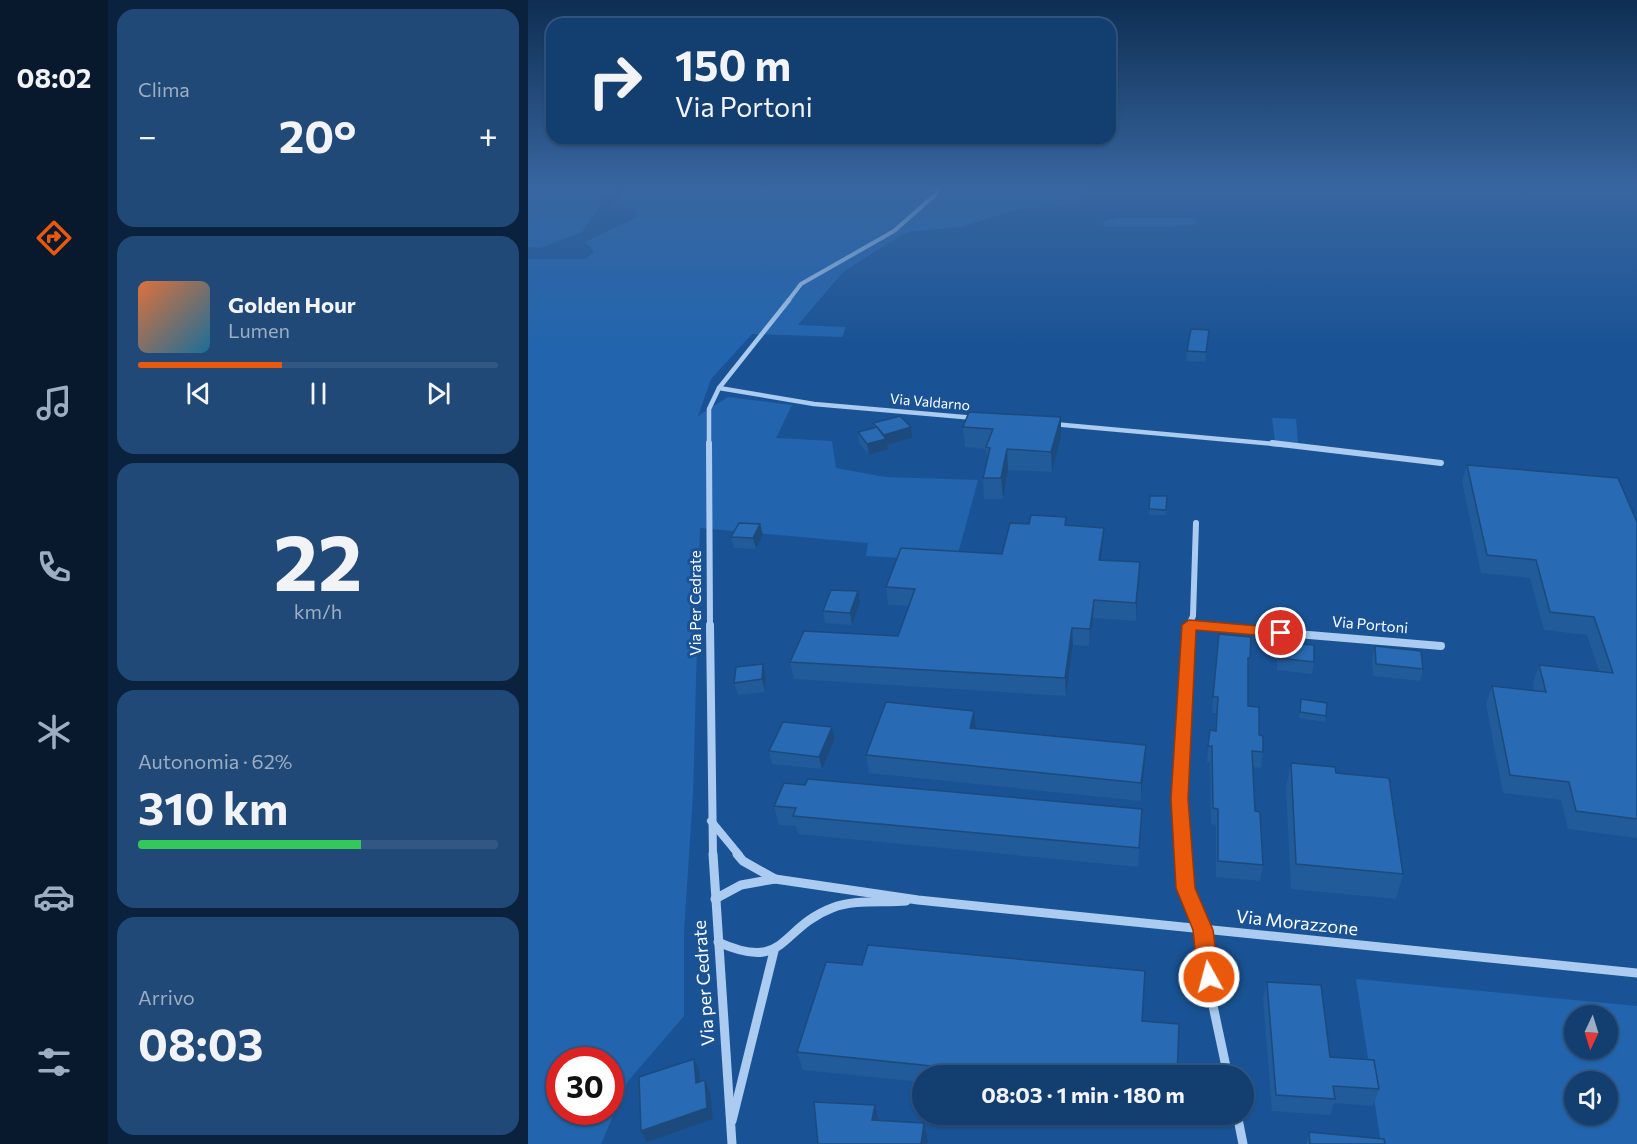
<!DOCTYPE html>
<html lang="it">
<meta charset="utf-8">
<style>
:root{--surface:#133e70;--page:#204978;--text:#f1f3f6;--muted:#9daec3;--line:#325783;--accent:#ea580c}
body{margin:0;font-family:Commissioner,sans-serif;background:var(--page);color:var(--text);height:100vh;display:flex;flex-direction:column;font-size:22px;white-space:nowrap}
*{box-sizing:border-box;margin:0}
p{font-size:20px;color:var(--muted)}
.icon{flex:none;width:33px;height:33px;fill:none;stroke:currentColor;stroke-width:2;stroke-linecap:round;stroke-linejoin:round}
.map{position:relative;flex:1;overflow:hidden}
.drawer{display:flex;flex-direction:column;gap:9px;padding:9px;background:#0a223e;width:420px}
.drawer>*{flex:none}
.hud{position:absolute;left:18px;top:18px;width:570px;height:126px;border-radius:18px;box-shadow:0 2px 4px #0004,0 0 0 2px var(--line);background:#133e70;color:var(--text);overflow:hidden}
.needle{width:39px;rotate:184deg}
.tools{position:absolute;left:1036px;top:1005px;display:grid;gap:12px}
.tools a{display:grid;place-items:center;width:54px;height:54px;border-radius:50%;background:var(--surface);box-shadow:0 2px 4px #0004,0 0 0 2px var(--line);font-size:30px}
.speed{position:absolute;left:18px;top:1047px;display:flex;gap:12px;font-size:30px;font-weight:700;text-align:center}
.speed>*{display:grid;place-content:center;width:78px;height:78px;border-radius:50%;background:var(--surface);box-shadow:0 2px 4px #0004,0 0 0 2px var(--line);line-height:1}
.speed .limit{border:9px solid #d22;background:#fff;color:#111}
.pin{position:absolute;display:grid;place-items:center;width:51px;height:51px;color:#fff;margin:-26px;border:3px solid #fff;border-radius:50%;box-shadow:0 2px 6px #0007}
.me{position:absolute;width:66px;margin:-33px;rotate:353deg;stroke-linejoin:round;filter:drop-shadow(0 0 4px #0008)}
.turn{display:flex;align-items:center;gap:21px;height:126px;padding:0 30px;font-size:27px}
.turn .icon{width:78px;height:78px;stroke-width:2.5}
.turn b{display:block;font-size:42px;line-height:51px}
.big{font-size:45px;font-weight:700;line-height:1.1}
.drawer .card{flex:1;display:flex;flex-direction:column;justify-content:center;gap:9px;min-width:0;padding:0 21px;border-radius:18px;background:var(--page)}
.drawer .dial{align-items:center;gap:0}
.dial b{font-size:78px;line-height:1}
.song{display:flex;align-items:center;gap:18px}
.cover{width:72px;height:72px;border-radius:9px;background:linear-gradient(135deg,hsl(20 70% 55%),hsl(200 70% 35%))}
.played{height:6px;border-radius:3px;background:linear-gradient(90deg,var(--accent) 40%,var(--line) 40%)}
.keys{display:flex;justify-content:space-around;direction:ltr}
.heat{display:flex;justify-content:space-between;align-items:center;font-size:33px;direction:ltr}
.charge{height:9px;border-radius:4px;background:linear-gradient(90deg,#34c759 62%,var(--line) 0)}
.trip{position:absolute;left:384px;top:1065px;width:342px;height:60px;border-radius:30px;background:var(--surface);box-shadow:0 2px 4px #0004,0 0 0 2px var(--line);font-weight:700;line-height:60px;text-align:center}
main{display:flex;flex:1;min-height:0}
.dock{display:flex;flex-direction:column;width:108px;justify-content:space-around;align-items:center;background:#08192d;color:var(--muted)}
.dock .icon{width:42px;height:42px}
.dock .active{color:var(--accent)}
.dock b{font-size:27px;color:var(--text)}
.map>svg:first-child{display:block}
.green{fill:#2265ae;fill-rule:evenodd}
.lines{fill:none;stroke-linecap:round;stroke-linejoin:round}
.street-far4{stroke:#abccf0;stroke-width:4}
.street-far3{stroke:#abccf0;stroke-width:4.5}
.street-far2{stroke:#abccf0;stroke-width:6}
.street-far1{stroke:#abccf0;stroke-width:8}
.street{stroke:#abccf0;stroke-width:9}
.wall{fill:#225b9a}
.shaded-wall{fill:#1c4a7d}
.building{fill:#286ab3;stroke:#1c4a7d;stroke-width:1.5}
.route{fill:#ea580c;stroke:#983908;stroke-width:1.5}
.labels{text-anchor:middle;stroke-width:6;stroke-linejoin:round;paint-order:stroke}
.far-street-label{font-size:14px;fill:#fff;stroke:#195395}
.street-label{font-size:15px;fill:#fff;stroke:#195395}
.near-street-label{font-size:18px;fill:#fff;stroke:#195395}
</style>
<main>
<nav class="dock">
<b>08:02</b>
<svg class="icon active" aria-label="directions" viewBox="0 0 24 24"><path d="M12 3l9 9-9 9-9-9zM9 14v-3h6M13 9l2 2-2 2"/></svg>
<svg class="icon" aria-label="music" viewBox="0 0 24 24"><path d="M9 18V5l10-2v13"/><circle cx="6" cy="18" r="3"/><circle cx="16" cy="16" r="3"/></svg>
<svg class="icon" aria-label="phone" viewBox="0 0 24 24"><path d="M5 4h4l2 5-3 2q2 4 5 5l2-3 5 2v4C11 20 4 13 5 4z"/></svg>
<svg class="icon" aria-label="climate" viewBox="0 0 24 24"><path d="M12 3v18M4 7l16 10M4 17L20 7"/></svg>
<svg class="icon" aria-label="car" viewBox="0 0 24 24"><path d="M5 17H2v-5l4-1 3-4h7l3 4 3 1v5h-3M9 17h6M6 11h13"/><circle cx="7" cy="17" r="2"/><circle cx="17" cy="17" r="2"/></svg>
<svg class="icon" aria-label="filters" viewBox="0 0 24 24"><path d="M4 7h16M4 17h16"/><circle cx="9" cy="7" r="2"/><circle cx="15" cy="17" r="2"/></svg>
</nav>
<section class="drawer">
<div class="card"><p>Clima</p>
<div class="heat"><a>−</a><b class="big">20°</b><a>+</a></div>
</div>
<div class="card">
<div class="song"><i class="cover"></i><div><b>Golden Hour</b><p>Lumen</p></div></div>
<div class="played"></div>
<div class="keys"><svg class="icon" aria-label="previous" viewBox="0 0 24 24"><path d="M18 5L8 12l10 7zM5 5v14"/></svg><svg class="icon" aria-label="pause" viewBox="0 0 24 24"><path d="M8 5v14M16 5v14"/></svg><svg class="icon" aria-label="next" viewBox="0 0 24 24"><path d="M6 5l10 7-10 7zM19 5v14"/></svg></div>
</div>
<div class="card dial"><b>22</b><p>km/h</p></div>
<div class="card"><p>Autonomia · 62%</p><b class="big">310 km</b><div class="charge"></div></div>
<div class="card"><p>Arrivo</p><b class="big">08:03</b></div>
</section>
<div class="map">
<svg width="1109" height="1144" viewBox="0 0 1109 1144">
<rect width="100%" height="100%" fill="#195395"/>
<!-- green -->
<g class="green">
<path d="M0 186H87L54 232 12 248 0 247Z"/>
<path d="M99 186H561L549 205 489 209 434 227 387 231 375 234 315 272 270 325 318 327 314 337 224 334 183 379 170 416 200 397 264 405 248 438 304 441 308 468 357 477 450 480 428 561 338 556 340 543 172 528 165 794 156 931V1016L100 1081 73 1144H0V259H58L66 251 57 242 109 217 107 208 83 207ZM32 1060H82V1112H32Z"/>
<path d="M590 218H666L669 224 637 227H575L576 221Z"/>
<path d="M744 418 768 419 770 443 747 441Z"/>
<path d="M828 979 1109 1006V1144H853ZM1047 1016H1080V1048H1047ZM1047 1082H1080V1114H1047Z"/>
</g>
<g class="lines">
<!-- street-far4 -->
<path class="street-far4" d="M260 301 273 284 366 231 408 194 411 186"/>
<!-- street-far3 -->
<g class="street-far3">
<path d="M191 388 286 404 447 418"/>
<path d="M525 424 757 445"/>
<path d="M181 445V409L191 388 261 300"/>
</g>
<!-- street-far2 -->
<g class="street-far2">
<path d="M181 443 182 626"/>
<path d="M744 443 913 463"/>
<path d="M661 625 665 616 668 523"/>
<path d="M661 626H677"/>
</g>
<!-- street-far1 -->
<g class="street-far1">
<path d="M182 625 185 855"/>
<path d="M183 821 211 855"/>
<path d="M655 855 651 799 661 625 913 646"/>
</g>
<!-- street -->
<g class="street">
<path d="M185 854 204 1144"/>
<path d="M209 854 215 861 247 879"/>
<path d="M655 854 658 888 675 930 684 1001 700 1076"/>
<path d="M187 899 213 885 247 879 390 900 1109 973"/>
<path d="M190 942C259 973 251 928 304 908 326 899 355 903 378 901"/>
<path d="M709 1114 715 1144"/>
<path d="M204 1121 246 951"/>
</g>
</g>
<!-- wall -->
<g class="wall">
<path d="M681 330 677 362 658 361 659 351Z"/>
<path d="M533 417V437L524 472 480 470 475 499H456L455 478 459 460 458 449 437 447 435 427Z"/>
<path d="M345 423 384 438 359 445 360 449 341 455 331 443 330 432 346 428Z"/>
<path d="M939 465 1109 522V838L1040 829 1033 800 975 793 958 704 964 686 1006 690 1005 683 1011 665 1071 671 1059 635 1016 630 1002 578 953 573 934 481Z"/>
<path d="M639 496 638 515H621V509Z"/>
<path d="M232 524 235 535 228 549 206 548 203 537Z"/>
<path d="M538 525 576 528 575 544 573 560 611 580 608 621 565 618 561 646 545 645 538 696 266 679 262 662 370 636 381 606 360 605 358 587 474 554Z"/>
<path d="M332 603 324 625 297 623 295 611Z"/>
<path d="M751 642 786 662 784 674 749 670V654Z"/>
<path d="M847 646 895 669 892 681 845 676 844 658Z"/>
<path d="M689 649 722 658 720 674V706L731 735 735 752 733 768 725 767 727 811 735 865 732 881 688 877V825L683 824 682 762H679L682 730H687L688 713H684Z"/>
<path d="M238 676 237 692 210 695 206 683Z"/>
<path d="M773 699 798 716 797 722 771 718Z"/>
<path d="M304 727 307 739 294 769 244 764 241 751Z"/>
<path d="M448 728 617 763 613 801 341 773 338 755Z"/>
<path d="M763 763 808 773 875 874 868 899 763 889 758 787Z"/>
<path d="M246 806 613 827 610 867 270 834 268 826 251 825Z"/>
<path d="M739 982 802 1057 851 1089 845 1106 806 1103 802 1115 744 1111 735 999Z"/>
<path d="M614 1021 649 1076H394V1082L275 1070 269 1052Z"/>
<path d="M781 1132 857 1144H778Z"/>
</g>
<!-- shaded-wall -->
<g class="shaded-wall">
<path d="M533 417V437L524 472 523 452Z"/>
<path d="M383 427 384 438 359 445 360 449 341 455 339 444 356 435Z"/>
<path d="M479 449 480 470 475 499 473 478Z"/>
<path d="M232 524 235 535 228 549 225 538Z"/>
<path d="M576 528 575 544 571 577V560Z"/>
<path d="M612 562 611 580 608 621V603Z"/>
<path d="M330 591 332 603 324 625 322 613Z"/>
<path d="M566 600 565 618 561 646 562 629Z"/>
<path d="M544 628 545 645 538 696 537 678Z"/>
<path d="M235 664 238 676 237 692 234 679Z"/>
<path d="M446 711 448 729 442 728Z"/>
<path d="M304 727 307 739 294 769 291 757Z"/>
<path d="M618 745 617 763 613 801V783Z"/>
<path d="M166 1059 171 1070 173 1095 168 1083Z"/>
<path d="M177 1080 182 1092 185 1119 119 1142 113 1131Z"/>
<path d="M347 1105 351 1122 344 1120Z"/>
<path d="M396 1123 400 1141 399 1144H393Z"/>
</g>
<!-- building -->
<g class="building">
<path d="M663 329 681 330 678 352 659 351Z"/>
<path d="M441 412 533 417 523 452 479 449 473 478H455L462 448 458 447 465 429 435 427Z"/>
<path d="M372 416 383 427 356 435 345 423Z"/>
<path d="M349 427 358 439 339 444 330 432Z"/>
<path d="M939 465 1090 478 1109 522V819L1048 811 1041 782 982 775 964 686 1018 692 1011 665 1085 673 1066 617 1022 612 1008 560 959 555Z"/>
<path d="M622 496H639L638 510 621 509Z"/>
<path d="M503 515 538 517 537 525 576 528 571 560 612 562 608 603 566 600 562 629 544 628 537 678 262 662 276 631 370 636 387 589 358 587 373 548 474 554 482 523 501 524Z"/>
<path d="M211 523 232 524 225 538 203 537Z"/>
<path d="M303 590 330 591 322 613 295 611Z"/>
<path d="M691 634 723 637 722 658H720V706L731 707V735L735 736V752L724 751 727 811 732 812 735 865 690 861V809L685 808 684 746H680L682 730 688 731 690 697H685Z"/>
<path d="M751 642 786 645V662L751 658Z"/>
<path d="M847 646 893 651 895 669 848 664Z"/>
<path d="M235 664 234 679 206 683 208 667Z"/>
<path d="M773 699 799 703 798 716 772 712Z"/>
<path d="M358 702 446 711 442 728 618 745 613 783 338 755Z"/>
<path d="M255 722 304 727 291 757 241 751Z"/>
<path d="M763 763 807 767 808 773 861 778 875 874 768 864Z"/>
<path d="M280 779 614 809 611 848 265 816 268 808 246 806 256 783 277 785Z"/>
<path d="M340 945 617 971 614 1021 651 1024 649 1076H499L269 1052 298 962 334 965Z"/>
<path d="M739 982 793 985 802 1057 846 1060 851 1089 805 1086 807 1099 748 1095Z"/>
<path d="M166 1059 168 1083 177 1080 179 1108 113 1131 111 1077Z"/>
<path d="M286 1102 347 1105 344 1120 396 1123 393 1144H290Z"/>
<path d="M781 1132 856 1139 857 1144H782Z"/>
</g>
<!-- sky -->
<linearGradient id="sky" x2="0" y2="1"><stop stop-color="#0e2e52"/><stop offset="0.54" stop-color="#3866a0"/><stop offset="1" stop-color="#3866a0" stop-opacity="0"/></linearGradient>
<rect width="1109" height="347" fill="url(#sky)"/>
<!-- route -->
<path class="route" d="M661 620 753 628 760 633 753 637 668 630 660 799 667 888 685 930 691 977 688 984 681 986 673 984 670 977 665 930 648 888 643 799 654 625Z"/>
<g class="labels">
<!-- far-street labels -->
<g class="far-street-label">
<text transform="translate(402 402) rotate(5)" y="5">Via Valdarno</text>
</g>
<!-- street labels -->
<g class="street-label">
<text transform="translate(168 603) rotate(-90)" y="5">Via Per Cedrate</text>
<text transform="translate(842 625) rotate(5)" y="5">Via Portoni</text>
</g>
<!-- near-street labels -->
<g class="near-street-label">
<text transform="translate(769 923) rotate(6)" y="6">Via Morazzone</text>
<text transform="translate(176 983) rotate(-94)" y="6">Via per Cedrate</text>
</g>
</g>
</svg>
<div class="tools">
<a><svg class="needle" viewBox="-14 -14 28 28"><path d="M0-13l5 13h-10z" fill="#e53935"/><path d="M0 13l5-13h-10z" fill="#9daec3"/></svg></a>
<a><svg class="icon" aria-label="sound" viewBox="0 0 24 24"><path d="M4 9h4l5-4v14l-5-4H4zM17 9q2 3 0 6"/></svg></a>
</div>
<div class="speed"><div class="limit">30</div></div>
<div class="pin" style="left:753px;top:633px;background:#d93025"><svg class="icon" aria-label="arrive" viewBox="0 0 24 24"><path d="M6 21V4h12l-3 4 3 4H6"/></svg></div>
<svg class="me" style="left:681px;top:977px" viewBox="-20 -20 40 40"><circle r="17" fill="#ea580c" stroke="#fff" stroke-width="3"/><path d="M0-11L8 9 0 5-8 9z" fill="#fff"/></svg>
<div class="trip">08:03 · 1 min · 180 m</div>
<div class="hud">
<div class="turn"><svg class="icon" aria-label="right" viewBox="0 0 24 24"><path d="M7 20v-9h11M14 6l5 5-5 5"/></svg><div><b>150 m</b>Via Portoni</div></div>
</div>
</div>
</main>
